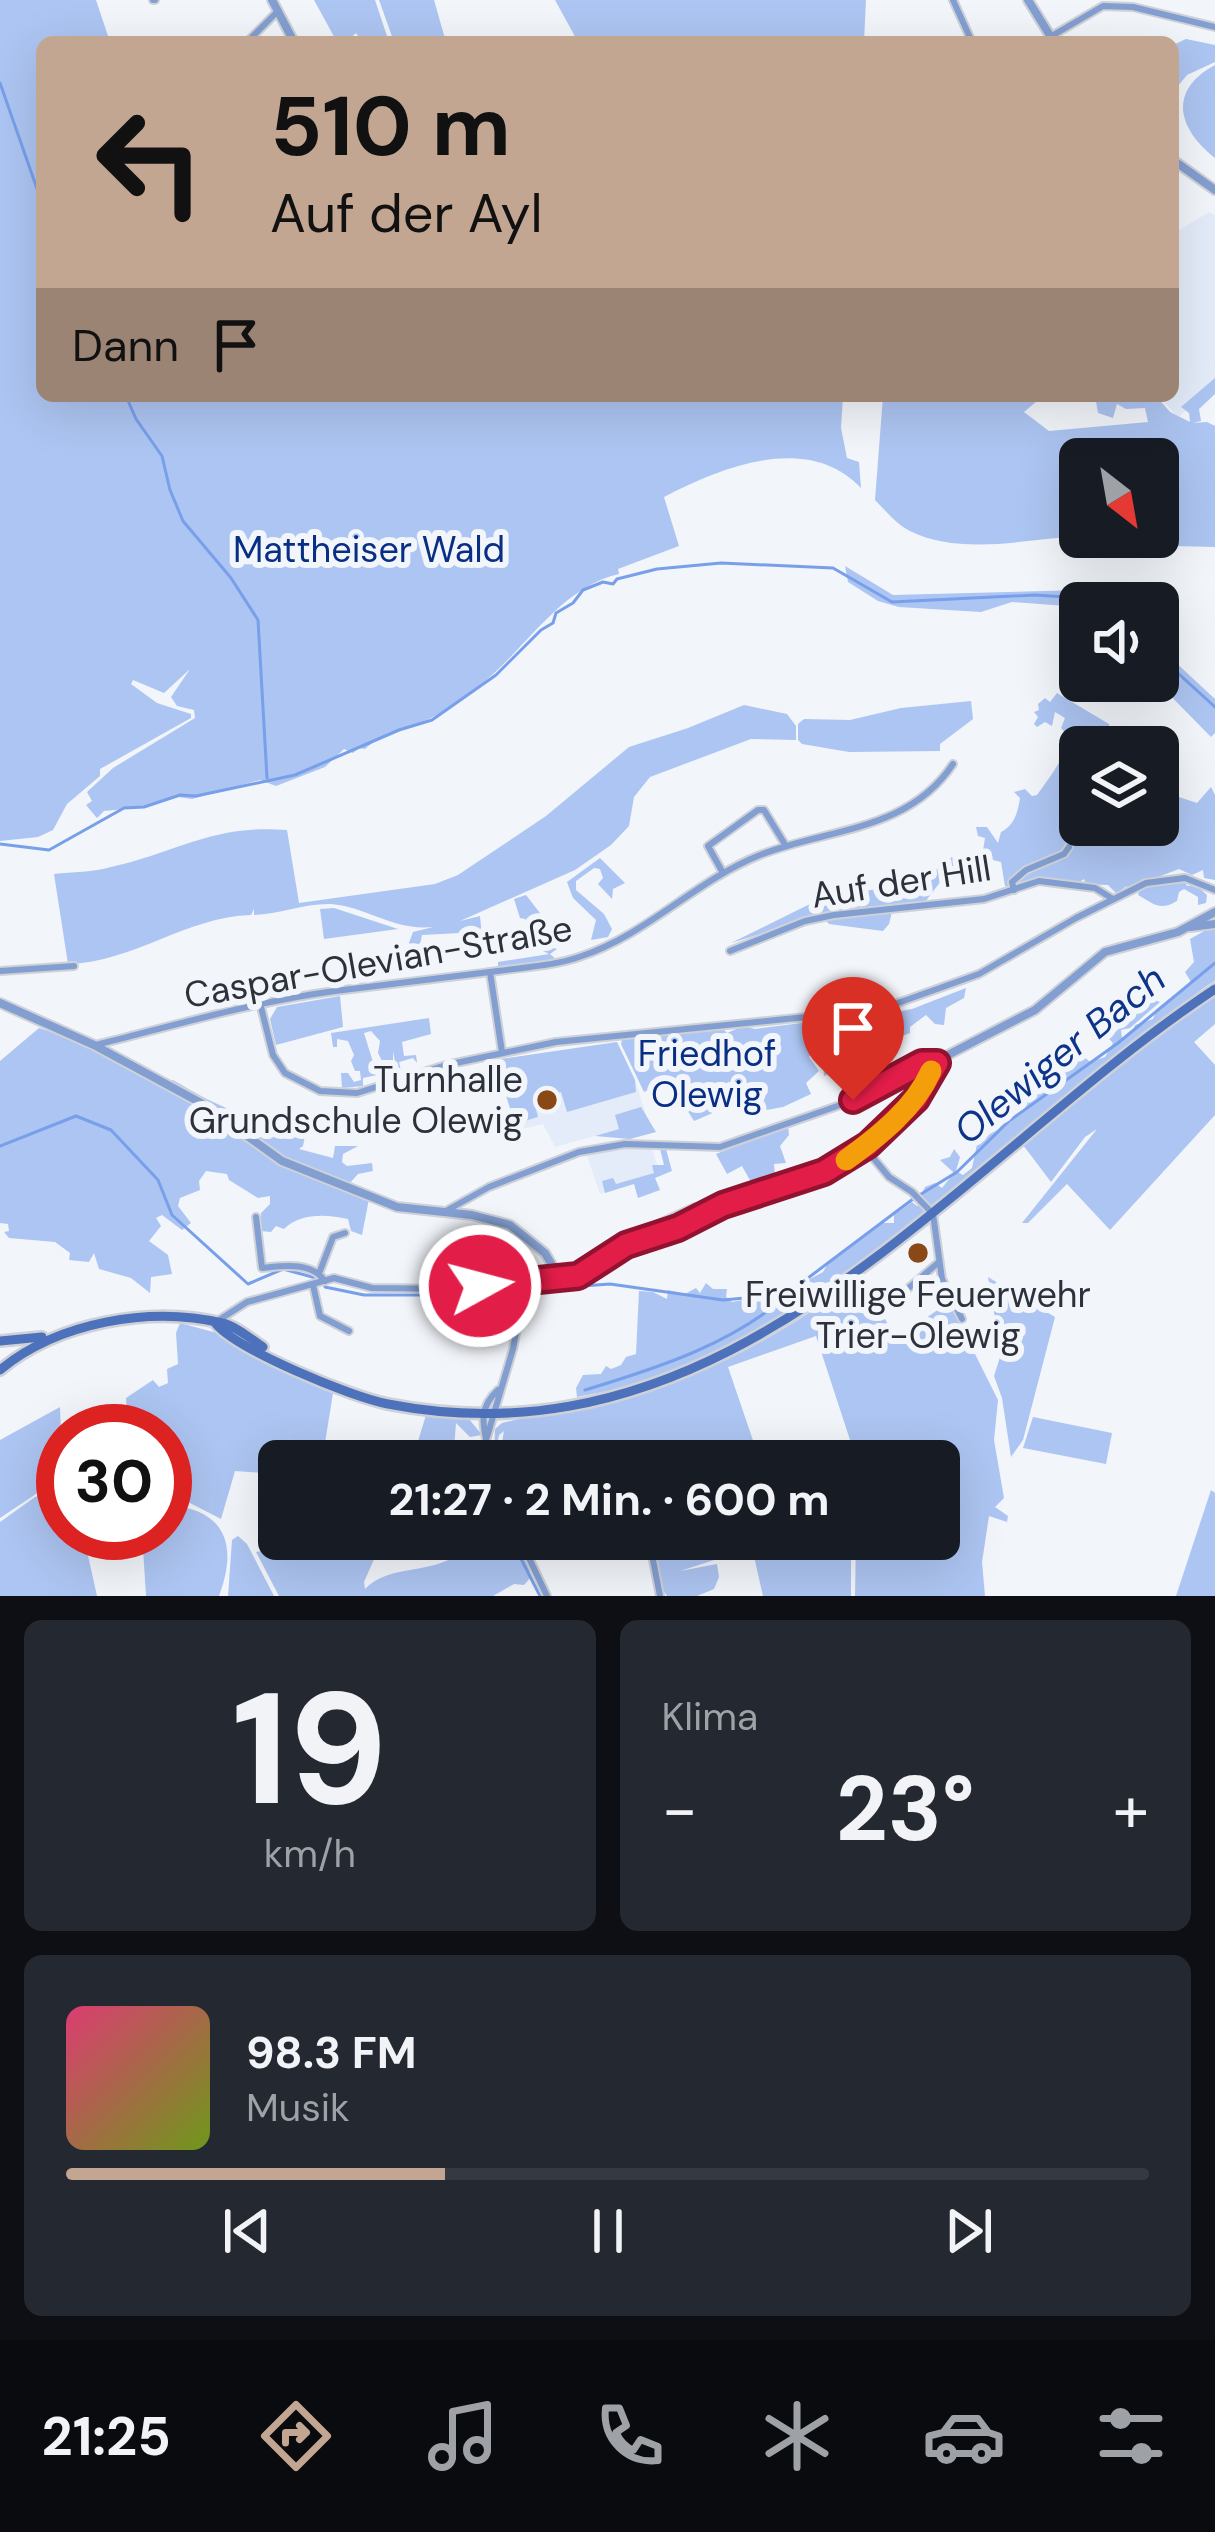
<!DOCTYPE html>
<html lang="de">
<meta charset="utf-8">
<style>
:root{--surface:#171b24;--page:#242831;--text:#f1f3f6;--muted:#9ea1a6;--line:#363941;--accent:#c3a691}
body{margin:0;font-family:"DM Sans",sans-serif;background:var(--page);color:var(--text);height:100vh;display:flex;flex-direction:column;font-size:45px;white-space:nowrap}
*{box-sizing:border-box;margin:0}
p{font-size:39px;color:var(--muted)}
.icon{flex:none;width:66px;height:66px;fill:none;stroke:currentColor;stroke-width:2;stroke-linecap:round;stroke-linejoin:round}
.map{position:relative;height:1596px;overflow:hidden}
.panel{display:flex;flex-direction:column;gap:24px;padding:24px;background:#0d0f14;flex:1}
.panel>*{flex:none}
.hud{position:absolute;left:36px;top:36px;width:1143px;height:366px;border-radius:18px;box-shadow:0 12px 48px #0002;background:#c3a691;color:#111;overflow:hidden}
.needle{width:78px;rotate:149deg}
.tools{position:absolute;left:1059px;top:438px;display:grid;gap:24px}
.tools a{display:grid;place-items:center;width:120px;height:120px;border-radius:18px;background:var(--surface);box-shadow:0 12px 48px #0002;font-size:60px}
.speed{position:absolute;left:36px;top:1404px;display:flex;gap:24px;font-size:60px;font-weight:700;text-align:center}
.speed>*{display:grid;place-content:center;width:156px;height:156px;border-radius:50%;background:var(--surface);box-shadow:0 12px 48px #0002;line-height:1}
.speed .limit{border:18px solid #d22;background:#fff;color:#111}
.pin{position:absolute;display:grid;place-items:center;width:102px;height:102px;color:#fff;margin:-123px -51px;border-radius:50% 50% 50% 0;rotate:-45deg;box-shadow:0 0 12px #0007}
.pin .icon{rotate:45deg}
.me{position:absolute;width:132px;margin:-66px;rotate:83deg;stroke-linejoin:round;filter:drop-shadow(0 0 9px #0008)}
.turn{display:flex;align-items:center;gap:42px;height:252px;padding:0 36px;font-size:54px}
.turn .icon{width:156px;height:156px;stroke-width:2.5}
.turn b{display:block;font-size:84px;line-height:102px}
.then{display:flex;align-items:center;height:114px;padding:0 36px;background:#0003;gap:24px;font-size:45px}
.big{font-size:90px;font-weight:700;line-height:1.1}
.panel .tile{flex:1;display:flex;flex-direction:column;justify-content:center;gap:18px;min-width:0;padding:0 42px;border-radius:18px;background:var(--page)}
.panel .dial{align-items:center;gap:0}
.dial b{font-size:156px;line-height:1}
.song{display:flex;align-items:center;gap:36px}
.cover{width:144px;height:144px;border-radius:18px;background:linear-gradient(135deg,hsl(340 70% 55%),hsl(80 70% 35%))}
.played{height:12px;border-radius:6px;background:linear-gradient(90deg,var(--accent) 35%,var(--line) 35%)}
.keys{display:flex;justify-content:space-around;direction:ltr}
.heat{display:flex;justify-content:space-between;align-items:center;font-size:66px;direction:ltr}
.panel .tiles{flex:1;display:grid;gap:24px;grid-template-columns:1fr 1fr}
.tile:last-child{grid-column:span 2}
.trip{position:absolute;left:258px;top:1440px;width:702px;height:120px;border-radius:18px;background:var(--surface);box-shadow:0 12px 48px #0002;font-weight:700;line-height:120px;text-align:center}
.tabs{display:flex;height:192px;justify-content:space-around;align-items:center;background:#090b0e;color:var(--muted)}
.tabs .icon{width:84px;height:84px}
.tabs .on{color:var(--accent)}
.tabs b{font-size:54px;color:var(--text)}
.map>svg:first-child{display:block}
.built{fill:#e4ecf9}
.green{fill:#adc5f2}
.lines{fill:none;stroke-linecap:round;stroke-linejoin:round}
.stream{stroke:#789fea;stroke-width:3}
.minor-casing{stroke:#ced2d8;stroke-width:10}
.tertiary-casing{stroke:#ced2d8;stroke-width:12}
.secondary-casing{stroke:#ced2d8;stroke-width:14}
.minor{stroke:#839ed0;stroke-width:6}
.tertiary{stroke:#839ed0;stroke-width:8}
.secondary{stroke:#4d72bb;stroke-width:9}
.route-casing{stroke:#92132f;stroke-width:30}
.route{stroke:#e11d48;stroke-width:21}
.slow{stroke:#f59e0b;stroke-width:21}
.poi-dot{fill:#8a4816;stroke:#f2f5fa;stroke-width:4.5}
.labels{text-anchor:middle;stroke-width:12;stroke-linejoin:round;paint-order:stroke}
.park-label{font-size:36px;fill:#092f85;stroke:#f2f5fa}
.street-label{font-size:36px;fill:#2c313b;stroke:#f2f5fa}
.poi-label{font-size:36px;fill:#2c313b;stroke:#f2f5fa;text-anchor:end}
.water-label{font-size:39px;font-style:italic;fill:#0e348a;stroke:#f2f5fa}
</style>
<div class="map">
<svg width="1215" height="1596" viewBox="0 0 1215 1596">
<rect width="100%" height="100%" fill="#f2f5fa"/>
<!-- built -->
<g class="built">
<path d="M1209 212 1215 215V385L1178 417 1159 396H1173V234Z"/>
<path d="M617 1042 635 1080 648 1121 555 1147 543 1124 517 1130 502 1083 501 1059Z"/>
<path d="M625 1146 652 1149 660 1174 600 1194 586 1153Z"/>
</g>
<!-- green -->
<g class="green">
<path d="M0 0H96L110 42H42V396H843L841 428 847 458 859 462 861 488C808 432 722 467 664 497L679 546 618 569 619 574C558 588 525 652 476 688 464 697 444 712 429 719 404 729 384 732 365 749L359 748 353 753 344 749 325 767 276 786 260 780 192 799 178 797 146 807 104 811 97 818 86 805 92 801 87 792 113 768 195 718 194 710 177 706 171 697 190 669 164 693 133 680 131 684 157 703 191 714V718L100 769V776L67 804 53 830 38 837 0 841Z"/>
<path d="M314 0H375L389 42H362L356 33 346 42H337Z"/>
<path d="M379 0H434L446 42H394Z"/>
<path d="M555 0H866L864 42H578Z"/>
<path d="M1186 39 1215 45V62L1187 75 1173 92V45Z"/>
<path d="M1215 65V158C1178 129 1167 91 1215 65Z"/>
<path d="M1215 378V394L1199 409 1201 421 1193 423 1207 422 1215 426V547L1173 546 1110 537H1158V459H1080V536C1027 539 960 556 910 531 896 524 886 511 875 500L883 396H1043L1024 412 1049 431 1148 422 1145 408 1126 409 1117 404 1113 418 1098 413 1095 396H1156L1170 412 1190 422 1189 413 1181 407Z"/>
<path d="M845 566 893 595 1084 590 1099 603H1080V607L1012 602 981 612 899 607 878 601 848 582Z"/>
<path d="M1158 646 1215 699V733L1211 737 1156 681Z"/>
<path d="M1057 693 1109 724 1110 731 1125 747H1080V825H1158V790L1197 803 1211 787 1215 795V880L1204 878 1203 870 1192 875 1179 869 1150 880 1142 879 1139 885 1125 887 1117 894 1108 885 1086 884 1084 879 1076 884 1044 877 1023 888 1005 886 1001 862 989 859 983 851 985 838 978 836 976 827H987L998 843 1001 832C1015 825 1018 811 1020 798L1014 792 1025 789 1032 796 1037 795C1047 781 1058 767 1065 751L1060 742 1066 733 1061 728 1065 718 1055 712 1052 726 1045 722 1037 727 1034 724 1038 717 1034 712 1039 710 1038 704 1045 698 1050 702Z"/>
<path d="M971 701 973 719 940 744V751L849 752 802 744 798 740V724L804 719 850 720 901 708Z"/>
<path d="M744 705 787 714 796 726V740L751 739 650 777 634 797 629 826 611 845 575 870 460 921 480 916 482 937 475 928 463 938 460 933 422 935 417 961 409 943 413 932 433 927C393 931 368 907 331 904 306 903 279 914 254 915V909L251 915C186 917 134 962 68 964L54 874C73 872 93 872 111 867 178 852 213 824 287 830L299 903 435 884 458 875 546 816 629 747 688 728Z"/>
<path d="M952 857 962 870 955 873 952 880 941 881 925 902 893 908 889 924 883 931 829 924 821 916 731 943 818 900 923 880Z"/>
<path d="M600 858 625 883 613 889 612 899 598 884 603 878 600 869 594 868 576 881V890L604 914 612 929 608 937 591 940 596 920 573 898 567 882Z"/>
<path d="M1173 880 1185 882 1187 886 1196 885 1207 895 1206 903 1198 905V897L1184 889 1179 892 1177 901C1159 912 1153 903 1138 895L1140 888Z"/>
<path d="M526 895 543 917V934L550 947 557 949 550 954 557 960 498 967V962L549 954 543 951 539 937 525 919 520 918 514 899Z"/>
<path d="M334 908 398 929 324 939 320 909Z"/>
<path d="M1215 925V981C1196 990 1186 1007 1167 1016L1041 1122 1034 1123 858 1271 738 1343 639 1385 577 1397 576 1388 583 1375 601 1374 606 1366 611 1369 621 1365 626 1357 636 1354 639 1291 653 1292 667 1299 668 1290 685 1294 696 1288 700 1293 706 1283 713 1289H727L726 1297 732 1302C767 1295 795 1288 823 1272L827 1265 883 1223H894V1215L912 1202 917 1206 923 1204 921 1196 925 1187 935 1183 942 1188 954 1173 940 1160 950 1157 954 1149 960 1157 956 1171 963 1175 972 1168 977 1144 1025 1108 1021 1091 1025 1085 1037 1082 1052 1064 1063 1068 1070 1056 1081 1054 1090 1062 1105 1057 1113 1043 1109 1039 1099 1045C1118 1029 1135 1018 1151 999L1160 1002 1130 1028 1121 1030 1122 1038 1133 1032 1135 1025 1153 1019 1157 1009 1191 982 1185 972 1194 962 1190 939Z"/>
<path d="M966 988 964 998 946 1008 944 1025 935 1024 926 1015 910 1027V1033L895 1039 884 1022 863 1028 845 1022 912 1009Z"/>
<path d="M340 996 343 1027 276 1045 270 1019 277 1007Z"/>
<path d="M1215 996V1024L1194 1042 1215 1065V1115L1110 1230 1067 1184 1028 1223H1022L1097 1129 1085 1137 1051 1182 1023 1145 1152 1039Z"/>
<path d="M429 1018 431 1034 402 1042 404 1056 416 1055 417 1063 413 1058 399 1062 401 1071 397 1072 393 1051V1061L383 1063 378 1053 380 1041 371 1031 364 1033 377 1075 363 1078V1086L342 1088 341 1073H348L354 1082 361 1080 360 1071H355L351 1061 354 1055 348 1041 337 1039V1047H333L331 1033Z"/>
<path d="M841 1018 846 1042 864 1072 849 1086 844 1081 837 1084 829 1074 824 1076 823 1064 812 1051 809 1057 819 1071 806 1083 811 1094 783 1107 761 1111 756 1097 742 1092 736 1103 694 1121 668 1080 644 1092 621 1044 622 1040 633 1038 723 1029 727 1033 743 1026 755 1029Z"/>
<path d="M39 1028 83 1042 108 1057 114 1056 148 1080 165 1084 173 1080C196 1093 224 1111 250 1114L251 1121 260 1114 270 1119 268 1125 286 1132 291 1126 295 1135 305 1136 303 1146 299 1149 333 1158 335 1146H358L343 1154 342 1162 347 1166 372 1163 373 1171 358 1174 349 1184 369 1199 362 1235 351 1231 348 1219C326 1214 300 1213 284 1229L276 1226 271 1232 261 1231V1213L270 1204V1196L258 1198 229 1180 227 1174 206 1171 199 1181 200 1190 180 1198 178 1206 191 1223 182 1230 162 1215 156 1218 161 1226 149 1241 168 1255 172 1274 151 1277 150 1293 131 1278 99 1269 94 1253 89 1262 69 1260 70 1253 55 1242 9 1238 4 1232 9 1231 8 1224 0 1223V1061Z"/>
<path d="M617 1042 635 1080 636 1092 567 1112 561 1092 533 1098 538 1117 515 1124 502 1083 501 1059Z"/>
<path d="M641 1107 656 1132 630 1139 595 1136 619 1129 615 1115Z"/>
<path d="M788 1126 789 1135 780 1146 786 1163 774 1164 775 1175 751 1182 742 1166 727 1174 716 1154Z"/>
<path d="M660 1149H666L672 1171 655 1178 660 1190 638 1198 634 1184 605 1193 602 1181 613 1178 616 1184 654 1173 652 1165H664Z"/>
<path d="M988 1277 1055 1317 1023 1440 1011 1457 1002 1398 994 1376 1001 1354Z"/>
<path d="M860 1280 897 1338 949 1302 998 1400 994 1440 1004 1498 995 1507 1008 1516 1007 1522 989 1516 982 1562 985 1596H855L856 1539H939V1461H810L852 1446 816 1336 728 1367 760 1461H499L504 1431 499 1435 494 1460 495 1429 502 1423C563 1408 628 1398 690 1375 750 1353 806 1315 860 1280Z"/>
<path d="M180 1323 217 1333 333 1393 324 1449 287 1439 352 1461H279V1474L235 1471 221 1519 190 1503 165 1502V1431H128L126 1398 153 1380 159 1387 168 1383 167 1369 178 1364 176 1333Z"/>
<path d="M60 1407 63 1485 39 1492 0 1518V1440Z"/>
<path d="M426 1415 469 1419 482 1435 470 1437 456 1423 453 1461H412Z"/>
<path d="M1033 1417 1112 1433 1106 1464 1023 1448Z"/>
<path d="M63 1488V1533H83L97 1596H0V1522L35 1497Z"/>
<path d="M1211 1490 1215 1493V1596H1176Z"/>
<path d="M165 1505C224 1508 239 1543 219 1596H146L142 1533H165Z"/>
<path d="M238 1536 247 1544 274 1596H228L232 1540Z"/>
<path d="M332 1539H383L364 1582 365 1589C390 1562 438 1577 465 1548V1539H514L526 1555 531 1577 524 1585 514 1584 493 1596H279L256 1552Z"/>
<path d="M652 1539H728L733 1554 680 1571 717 1564 719 1577 714 1589 697 1596H667L659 1584Z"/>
<path d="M750 1539H851V1596H763Z"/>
</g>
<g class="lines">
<!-- stream -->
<g class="stream">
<path d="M0 83 42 203"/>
<path d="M126 396 136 419 162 456 170 490 183 521 231 578 258 620 267 778"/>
<path d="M1158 655 1215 707"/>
<path d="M0 844 49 850 124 808 144 807 180 795 196 796 295 775 399 730 432 720 496 675 541 630 553 623 556 613 573 603 583 590 603 582 613 584 617 579 657 569 721 563 833 568 892 602 1035 595 1082 598 1087 603"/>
<path d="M0 1146 76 1116 111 1130 158 1180 172 1215 248 1284 283 1269 316 1278"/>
<path d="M325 1287 364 1295H458L610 1284 723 1300 768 1296 796 1287 913 1199 957 1172 1009 1121 1118 1043 1215 963"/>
<path d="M585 1390C658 1368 736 1343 792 1291"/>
<path d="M511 1539 540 1596"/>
</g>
<defs>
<g id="minor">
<path d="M153 0H155"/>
<path d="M953 0 972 42"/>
<path d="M1050 37 1103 6 1133 7 1215 27"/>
<path d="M247 42 277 12"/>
<path d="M723 873 708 846 758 810H764L786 846"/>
<path d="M1014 890 1012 882 1026 870 1064 854 1069 847"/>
<path d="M730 951 805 921 834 915 984 899 1039 881 1095 888 1113 899"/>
<path d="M0 971 74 966"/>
<path d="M490 972 502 1052"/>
<path d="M260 1003 273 1055 285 1073 320 1091 357 1093 446 1065 556 1042 846 1013 895 1004 979 974 1076 918 1146 883 1185 878 1215 890"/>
<path d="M96 1045C176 1025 253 1002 335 991 390 984 444 978 498 971 525 967 553 966 579 957 647 935 695 881 760 855 828 828 908 832 953 764"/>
<path d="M865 1148 889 1177 912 1192 933 1214 942 1279 962 1319"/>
<path d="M444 1212 489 1187 579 1152 625 1144 720 1147 866 1096 922 1063H937"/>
<path d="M256 1217 262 1268C282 1266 311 1261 325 1281"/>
<path d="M638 1241V1233L695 1207"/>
<path d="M320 1271 333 1237 345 1233"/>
<path d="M313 1285 320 1316 349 1331"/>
<path d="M897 1298 939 1262"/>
<path d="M219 1320 247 1302 334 1278 372 1288 457 1289 551 1278"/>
<path d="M487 1437 513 1349 526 1279"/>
<path d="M490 1461C487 1433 473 1413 498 1390"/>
<path d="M520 1539 547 1596"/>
<path d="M649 1539 660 1596"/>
</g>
<g id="tertiary">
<path d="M272 0 294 42"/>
<path d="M1028 0 1054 42"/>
<path d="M476 42H488"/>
<path d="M1173 160 1215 190"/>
<path d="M1190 927 1215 924"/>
<path d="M0 1003 94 1045 201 1103 282 1161 397 1207 472 1215 510 1225 545 1253 552 1265 551 1278 578 1276 626 1245 675 1229 730 1203 792 1185 842 1163 869 1144 916 1099 933 1067 944 1057 1035 1010 1105 952 1178 932 1215 912"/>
</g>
<g id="secondary">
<path d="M216 1324C238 1350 351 1397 388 1404 738 1472 957 1160 1215 989"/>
<path d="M0 1341 42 1337"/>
<path d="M0 1370C58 1322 150 1306 222 1323 236 1326 251 1339 263 1347"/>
</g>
</defs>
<!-- minor casing -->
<use href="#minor" class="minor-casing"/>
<!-- tertiary casing -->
<use href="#tertiary" class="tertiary-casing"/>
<!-- secondary casing -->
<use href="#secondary" class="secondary-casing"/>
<!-- minor -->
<use href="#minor" class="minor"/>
<!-- tertiary -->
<use href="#tertiary" class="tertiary"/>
<!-- secondary -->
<use href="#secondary" class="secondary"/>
</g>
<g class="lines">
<defs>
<path id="route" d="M480 1286 578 1276 626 1245 678 1228 723 1205 824 1172 868 1145 916 1099 937 1063H922L853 1100"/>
</defs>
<!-- route casing -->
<use href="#route" class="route-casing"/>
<!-- route -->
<use href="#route" class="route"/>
<!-- slow -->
<path class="slow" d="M846 1160C879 1136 915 1108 931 1071"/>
</g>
<!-- markers -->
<g class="poi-dot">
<circle cx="547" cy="1100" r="12"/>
<circle cx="918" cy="1253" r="12"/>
</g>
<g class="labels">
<!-- park labels -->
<g class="park-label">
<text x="369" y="562">Mattheiser Wald</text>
<text x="707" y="1066">Friedhof<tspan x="707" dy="41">Olewig</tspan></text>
</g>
<!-- street labels -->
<g class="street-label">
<text transform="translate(901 881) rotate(-9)" y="13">Auf der Hill</text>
<text transform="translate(378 961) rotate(-10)" y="13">Caspar-Olevian-Straße</text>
</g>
<!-- poi labels -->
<g class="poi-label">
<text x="523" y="1092">Turnhalle<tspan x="523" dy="41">Grundschule Olewig</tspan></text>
<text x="918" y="1307" text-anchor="middle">Freiwillige Feuerwehr<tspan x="918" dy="41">Trier-Olewig</tspan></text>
</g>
<!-- water labels -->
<g class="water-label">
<text transform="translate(1059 1054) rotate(-39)" y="14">Olewiger Bach</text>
</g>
</g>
</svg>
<div class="tools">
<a><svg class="needle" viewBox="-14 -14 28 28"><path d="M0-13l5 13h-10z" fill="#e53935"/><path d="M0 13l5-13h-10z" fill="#9ea1a6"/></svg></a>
<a><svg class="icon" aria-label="sound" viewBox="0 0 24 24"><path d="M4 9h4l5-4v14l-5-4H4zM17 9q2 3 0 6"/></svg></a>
<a><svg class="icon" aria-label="layers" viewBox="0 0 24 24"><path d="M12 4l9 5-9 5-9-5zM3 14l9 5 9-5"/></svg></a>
</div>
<div class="speed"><div class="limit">30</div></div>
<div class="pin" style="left:853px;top:1100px;background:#d93025"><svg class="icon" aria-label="arrive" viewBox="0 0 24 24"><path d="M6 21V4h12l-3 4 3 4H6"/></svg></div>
<svg class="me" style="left:480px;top:1286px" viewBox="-20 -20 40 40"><circle r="17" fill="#e11d48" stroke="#fff" stroke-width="3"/><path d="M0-11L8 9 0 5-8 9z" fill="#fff"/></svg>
<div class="trip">21:27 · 2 Min. · 600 m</div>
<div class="hud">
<div class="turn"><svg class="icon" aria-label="left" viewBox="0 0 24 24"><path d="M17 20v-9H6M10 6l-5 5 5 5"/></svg><div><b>510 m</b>Auf der Ayl</div></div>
<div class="then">Dann<svg class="icon" aria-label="arrive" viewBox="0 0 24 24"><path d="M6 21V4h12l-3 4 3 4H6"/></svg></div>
</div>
</div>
<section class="panel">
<div class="tiles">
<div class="tile dial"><b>19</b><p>km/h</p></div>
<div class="tile"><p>Klima</p>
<div class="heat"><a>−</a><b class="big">23°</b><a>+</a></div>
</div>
<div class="tile">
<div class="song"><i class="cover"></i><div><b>98.3 FM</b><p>Musik</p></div></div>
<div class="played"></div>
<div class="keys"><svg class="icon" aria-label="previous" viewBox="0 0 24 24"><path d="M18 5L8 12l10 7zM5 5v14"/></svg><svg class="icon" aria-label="pause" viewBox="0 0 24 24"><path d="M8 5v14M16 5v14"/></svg><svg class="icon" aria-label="next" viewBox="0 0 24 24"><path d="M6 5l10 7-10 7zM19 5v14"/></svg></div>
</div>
</div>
</section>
<nav class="tabs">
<b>21:25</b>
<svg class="icon on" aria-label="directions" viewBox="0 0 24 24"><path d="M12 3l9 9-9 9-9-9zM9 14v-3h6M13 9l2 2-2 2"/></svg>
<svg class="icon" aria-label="music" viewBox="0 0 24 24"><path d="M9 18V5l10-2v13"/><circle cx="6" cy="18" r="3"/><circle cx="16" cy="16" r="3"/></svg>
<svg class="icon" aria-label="phone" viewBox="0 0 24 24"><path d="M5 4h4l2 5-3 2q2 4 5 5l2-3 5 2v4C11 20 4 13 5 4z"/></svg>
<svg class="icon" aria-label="climate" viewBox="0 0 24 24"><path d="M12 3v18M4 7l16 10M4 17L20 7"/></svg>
<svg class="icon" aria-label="car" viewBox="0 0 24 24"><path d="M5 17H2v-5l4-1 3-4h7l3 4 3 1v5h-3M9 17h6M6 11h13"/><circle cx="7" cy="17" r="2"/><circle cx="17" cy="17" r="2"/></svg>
<svg class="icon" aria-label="filters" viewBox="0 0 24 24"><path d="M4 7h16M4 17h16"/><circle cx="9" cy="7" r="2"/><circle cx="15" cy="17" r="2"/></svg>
</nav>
